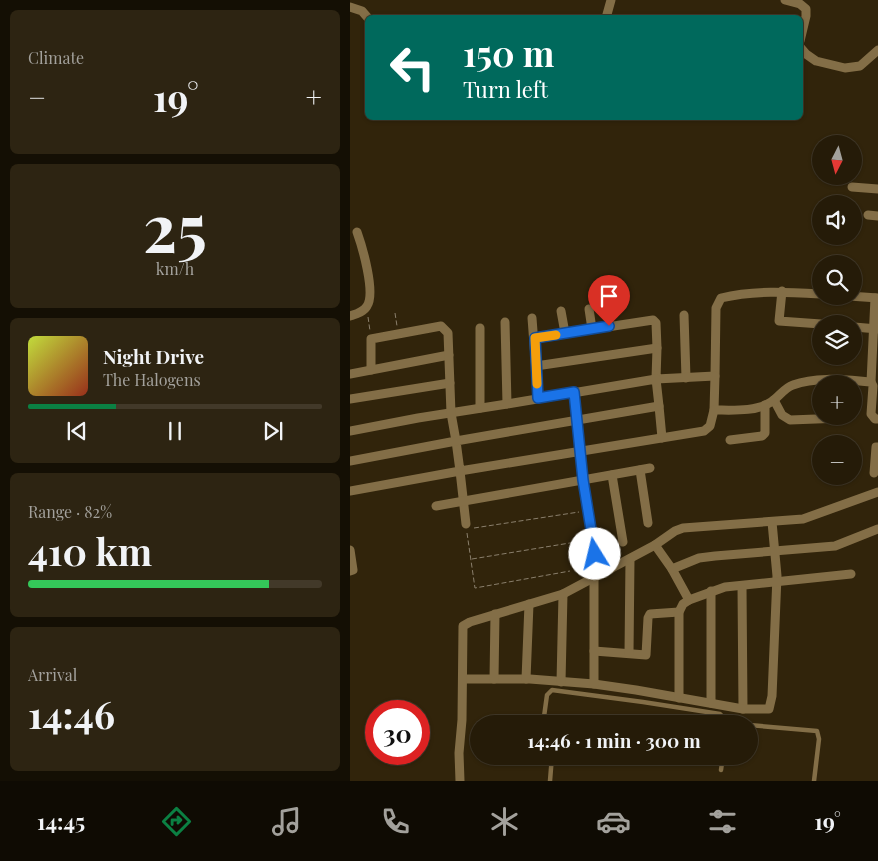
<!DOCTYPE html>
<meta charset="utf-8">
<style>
:root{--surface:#251b08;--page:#2d2412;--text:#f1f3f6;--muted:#a3a19c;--line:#423929;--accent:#0b8043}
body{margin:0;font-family:"Playfair Display",serif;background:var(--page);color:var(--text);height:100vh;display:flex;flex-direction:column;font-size:19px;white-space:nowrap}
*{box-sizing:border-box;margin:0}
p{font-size:16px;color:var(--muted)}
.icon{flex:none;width:28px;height:28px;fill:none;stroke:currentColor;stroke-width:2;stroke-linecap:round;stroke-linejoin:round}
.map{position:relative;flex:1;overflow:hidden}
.sheet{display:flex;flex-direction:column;gap:10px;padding:10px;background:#140f04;width:350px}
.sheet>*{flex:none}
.guide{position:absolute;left:15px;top:15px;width:438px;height:105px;border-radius:8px;box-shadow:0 1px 4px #0004,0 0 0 1px var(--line);background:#00695c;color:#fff;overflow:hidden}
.needle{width:32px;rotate:186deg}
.controls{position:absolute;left:462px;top:135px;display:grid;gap:10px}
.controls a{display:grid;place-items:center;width:50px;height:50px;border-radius:50%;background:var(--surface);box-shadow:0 1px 4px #0004,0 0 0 1px var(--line);font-size:25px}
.speed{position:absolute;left:15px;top:700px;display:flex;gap:10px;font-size:25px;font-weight:700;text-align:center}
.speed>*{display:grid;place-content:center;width:65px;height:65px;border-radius:50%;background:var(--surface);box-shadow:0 1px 4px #0004,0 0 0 1px var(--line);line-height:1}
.speed .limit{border:8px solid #d22;background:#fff;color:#111}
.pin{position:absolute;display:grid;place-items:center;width:42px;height:42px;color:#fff;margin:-51px -21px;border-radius:50% 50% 50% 0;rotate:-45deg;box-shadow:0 0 5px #0007}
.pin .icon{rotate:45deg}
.me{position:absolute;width:55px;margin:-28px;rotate:351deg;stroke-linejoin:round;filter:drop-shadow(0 0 4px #0008)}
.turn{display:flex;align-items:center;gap:18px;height:105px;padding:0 15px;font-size:22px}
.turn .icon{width:65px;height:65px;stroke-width:2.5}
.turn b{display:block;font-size:35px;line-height:42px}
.big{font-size:38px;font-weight:700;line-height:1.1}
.sheet .widget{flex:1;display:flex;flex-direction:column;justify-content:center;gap:8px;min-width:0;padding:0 18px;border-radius:8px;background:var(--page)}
.sheet .dial{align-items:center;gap:0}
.dial b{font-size:65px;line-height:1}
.song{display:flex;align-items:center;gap:15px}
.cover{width:60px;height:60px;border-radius:8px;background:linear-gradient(135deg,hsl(70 70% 55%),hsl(10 70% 35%))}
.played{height:5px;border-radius:2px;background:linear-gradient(90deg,var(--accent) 30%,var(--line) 30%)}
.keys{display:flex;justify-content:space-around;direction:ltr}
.heat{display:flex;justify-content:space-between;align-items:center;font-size:28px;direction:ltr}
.charge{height:8px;border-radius:4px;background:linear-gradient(90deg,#34c759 82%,var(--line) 0)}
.trip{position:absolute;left:120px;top:715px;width:288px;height:50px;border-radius:25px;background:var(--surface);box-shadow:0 1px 4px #0004,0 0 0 1px var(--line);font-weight:700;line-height:50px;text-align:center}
.tab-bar{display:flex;height:80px;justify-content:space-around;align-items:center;background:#0f0b03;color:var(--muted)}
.tab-bar .icon{width:35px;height:35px}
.tab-bar .selected{color:var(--accent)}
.tab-bar b{font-size:22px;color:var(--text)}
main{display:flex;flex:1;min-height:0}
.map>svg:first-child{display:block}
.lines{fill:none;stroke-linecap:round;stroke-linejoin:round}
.path{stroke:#8a7f6c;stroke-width:1;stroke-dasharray:5 2.5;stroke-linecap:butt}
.service{stroke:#836e47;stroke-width:4.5}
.minor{stroke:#836e47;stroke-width:9}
.route-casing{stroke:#114b97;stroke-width:12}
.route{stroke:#1a73e8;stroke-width:9}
.slow{stroke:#f59e0b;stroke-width:9}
</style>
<main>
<section class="sheet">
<div class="widget"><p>Climate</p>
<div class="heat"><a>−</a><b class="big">19°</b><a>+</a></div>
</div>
<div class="widget dial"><b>25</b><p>km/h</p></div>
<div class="widget">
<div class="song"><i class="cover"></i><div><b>Night Drive</b><p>The Halogens</p></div></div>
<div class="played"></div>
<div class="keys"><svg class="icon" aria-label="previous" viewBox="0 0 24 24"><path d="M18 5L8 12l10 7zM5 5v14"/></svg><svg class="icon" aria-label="pause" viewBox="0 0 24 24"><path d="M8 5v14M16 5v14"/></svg><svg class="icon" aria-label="next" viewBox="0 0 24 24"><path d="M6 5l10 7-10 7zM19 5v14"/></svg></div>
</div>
<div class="widget"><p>Range · 82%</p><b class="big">410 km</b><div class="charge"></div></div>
<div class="widget"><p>Arrival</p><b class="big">14:46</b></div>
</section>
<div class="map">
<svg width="528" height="781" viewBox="0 0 528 781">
<rect width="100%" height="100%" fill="#31240b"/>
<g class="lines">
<!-- path -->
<g class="path">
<path d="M45 313 47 326"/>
<path d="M18 317 20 331"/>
<path d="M124 528 229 512"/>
<path d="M117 533 125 588 220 571"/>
<path d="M122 559 232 541"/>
</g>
<!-- service -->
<g class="service">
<path d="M377 723 385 724"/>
<path d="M193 724 197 695 202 690 293 702 370 714 376 720 377 724"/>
<path d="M399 725 467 731 469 739 464 781"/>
<path d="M371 770 373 756"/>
<path d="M200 781 202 756"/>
</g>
<!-- minor -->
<g class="minor">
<path d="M435 0 450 4 456 9V16L450 41"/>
<path d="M0 7 12 11 18 18"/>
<path d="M256 18 261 0"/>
<path d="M450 47 456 54 466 61 495 68 510 66 528 50"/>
<path d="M502 187 528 189"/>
<path d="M518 215 528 216"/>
<path d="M432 291 429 321 471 324"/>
<path d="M499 296 528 298"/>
<path d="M239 309 242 329"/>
<path d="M211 311 215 333"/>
<path d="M334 315 336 378"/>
<path d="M0 316C6 314 14 312 17 306 26 293 12 246 7 232"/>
<path d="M182 318 188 398"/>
<path d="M155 322 157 404"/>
<path d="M504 327 528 329"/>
<path d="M130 328V408"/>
<path d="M185 338 303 320 306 323 307 348 306 379 365 376 366 308 371 298C404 290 437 292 471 294"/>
<path d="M186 366 307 348"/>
<path d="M0 374 99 355"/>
<path d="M521 382 525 298"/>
<path d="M224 392 233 480 245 554"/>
<path d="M0 399 100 383"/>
<path d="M424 400 432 415 440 420 492 418"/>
<path d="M309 406 312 438"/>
<path d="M364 410 365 376"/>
<path d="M0 431 68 418 157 404 306 379 309 406 106 441 110 471 354 431 360 426 364 410C382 410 406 412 421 402 429 397 434 388 443 385 467 376 496 380 521 382L523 386 521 414 525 419H528"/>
<path d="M380 440 412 436 415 433V405"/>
<path d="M0 461 106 441 101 413 98 333 91 326 21 339V370"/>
<path d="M290 470 298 523"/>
<path d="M524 473 526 447H528"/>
<path d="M262 475 273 542"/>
<path d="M0 491 110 471 116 524"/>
<path d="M86 506 300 468"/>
<path d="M305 545 322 569 339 600"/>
<path d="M0 550 3 570 0 571"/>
<path d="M322 569 349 558 365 556 485 546 528 529"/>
<path d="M392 586 393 709"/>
<path d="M361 591V703"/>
<path d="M244 651 296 655 298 618 300 614 329 612"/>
<path d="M279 653 280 559"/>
<path d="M113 679H180L244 684 286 690 393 709H419L422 696 427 576 422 522"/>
<path d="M144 679 145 614"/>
<path d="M176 679 179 604"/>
<path d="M211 682 213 594"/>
<path d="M244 684V577"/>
<path d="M329 698V612L333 604 339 600 375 587 501 574"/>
<path d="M110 781 109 753 112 720 113 626 120 622 213 594 305 545 325 531 333 528 453 519 528 492"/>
</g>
</g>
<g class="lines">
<defs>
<path id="route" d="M245 554 233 480 224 392 188 398 185 338 259 326"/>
</defs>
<!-- route casing -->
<use href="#route" class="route-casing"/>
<!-- route -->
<use href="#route" class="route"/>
<!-- slow -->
<path class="slow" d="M187 384 185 338 206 335"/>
</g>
</svg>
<div class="controls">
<a><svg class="needle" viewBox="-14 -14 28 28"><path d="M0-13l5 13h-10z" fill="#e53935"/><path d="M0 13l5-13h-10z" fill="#a3a19c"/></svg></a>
<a><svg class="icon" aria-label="sound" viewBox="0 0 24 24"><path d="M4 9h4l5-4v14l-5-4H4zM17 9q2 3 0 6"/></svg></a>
<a><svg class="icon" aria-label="search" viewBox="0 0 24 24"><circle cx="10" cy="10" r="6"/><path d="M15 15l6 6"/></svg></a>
<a><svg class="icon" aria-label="layers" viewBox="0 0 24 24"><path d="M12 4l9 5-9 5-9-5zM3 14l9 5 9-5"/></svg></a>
<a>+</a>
<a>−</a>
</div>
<div class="speed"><div class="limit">30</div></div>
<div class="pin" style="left:259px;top:326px;background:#d93025"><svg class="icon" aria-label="arrive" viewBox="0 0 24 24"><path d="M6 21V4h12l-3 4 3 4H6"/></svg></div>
<svg class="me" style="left:245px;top:554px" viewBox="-20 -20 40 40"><circle r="19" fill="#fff"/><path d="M0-13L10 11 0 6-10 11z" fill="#1a73e8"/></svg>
<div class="trip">14:46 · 1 min · 300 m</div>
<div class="guide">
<div class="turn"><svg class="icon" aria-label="left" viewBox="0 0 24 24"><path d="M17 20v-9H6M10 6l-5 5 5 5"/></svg><div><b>150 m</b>Turn left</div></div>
</div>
</div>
</main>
<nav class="tab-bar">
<b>14:45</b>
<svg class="icon selected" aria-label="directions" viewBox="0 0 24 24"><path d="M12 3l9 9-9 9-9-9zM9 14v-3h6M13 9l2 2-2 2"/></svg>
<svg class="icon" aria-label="music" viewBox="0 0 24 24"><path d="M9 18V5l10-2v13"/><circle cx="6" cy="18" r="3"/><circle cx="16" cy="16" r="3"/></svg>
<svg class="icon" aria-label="phone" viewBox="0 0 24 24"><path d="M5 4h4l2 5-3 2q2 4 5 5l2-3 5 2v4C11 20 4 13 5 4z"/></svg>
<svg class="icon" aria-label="climate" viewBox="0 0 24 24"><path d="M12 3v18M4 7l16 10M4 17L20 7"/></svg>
<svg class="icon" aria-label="car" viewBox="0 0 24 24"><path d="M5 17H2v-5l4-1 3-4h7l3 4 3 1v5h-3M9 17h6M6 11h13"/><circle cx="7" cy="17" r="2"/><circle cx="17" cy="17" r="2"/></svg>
<svg class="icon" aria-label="filters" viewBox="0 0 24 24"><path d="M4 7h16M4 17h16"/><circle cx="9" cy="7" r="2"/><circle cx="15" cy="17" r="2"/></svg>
<b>19°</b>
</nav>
